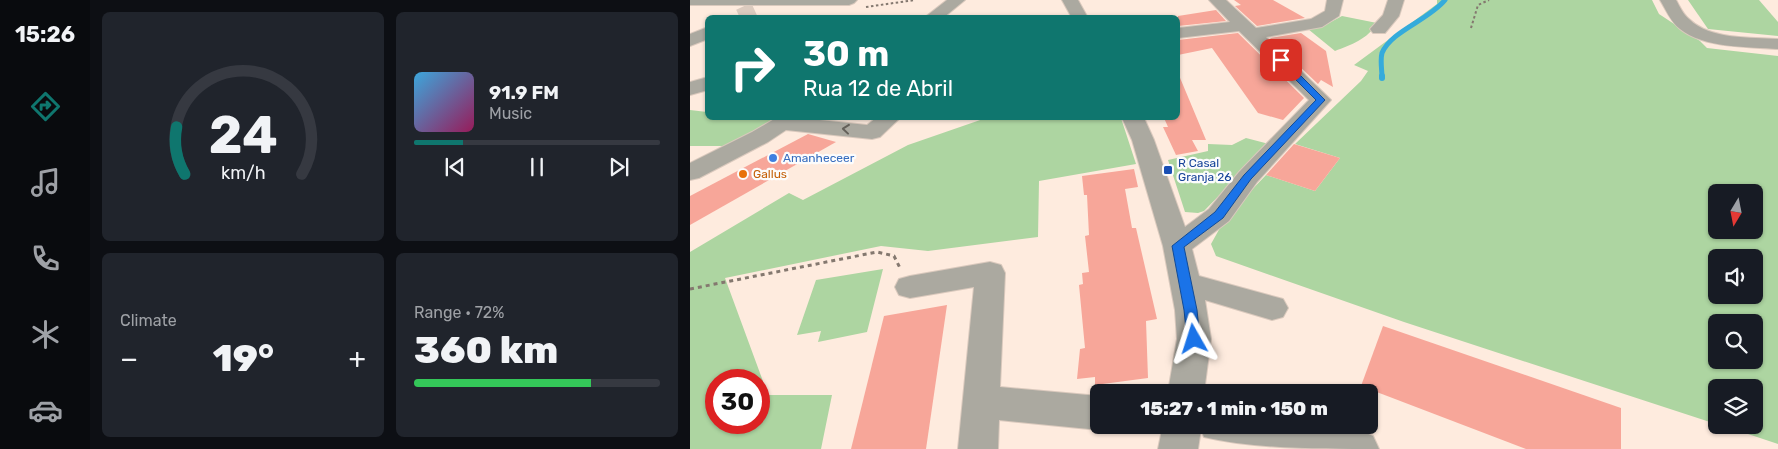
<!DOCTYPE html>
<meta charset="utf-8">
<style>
:root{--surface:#171b24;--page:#20242c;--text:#f1f3f6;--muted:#9ea1a6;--line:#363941;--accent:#0f766e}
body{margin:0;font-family:Rubik,sans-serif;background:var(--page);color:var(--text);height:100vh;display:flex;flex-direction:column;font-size:19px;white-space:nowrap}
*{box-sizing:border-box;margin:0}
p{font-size:16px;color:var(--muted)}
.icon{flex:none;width:28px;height:28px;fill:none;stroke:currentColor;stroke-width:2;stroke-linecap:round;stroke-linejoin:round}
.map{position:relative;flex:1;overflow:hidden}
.details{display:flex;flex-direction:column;gap:12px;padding:12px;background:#0d0f14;width:600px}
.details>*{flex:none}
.banner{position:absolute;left:15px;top:15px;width:475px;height:105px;border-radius:8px;box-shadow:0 1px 4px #0004;background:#0f766e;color:#fff;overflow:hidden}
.needle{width:32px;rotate:190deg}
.controls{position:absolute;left:1018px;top:184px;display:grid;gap:10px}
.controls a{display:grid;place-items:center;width:55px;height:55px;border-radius:8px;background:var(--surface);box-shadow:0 1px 4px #0004;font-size:25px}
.speed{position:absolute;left:15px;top:369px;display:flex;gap:10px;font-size:25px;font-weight:700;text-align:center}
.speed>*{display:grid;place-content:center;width:65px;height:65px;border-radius:50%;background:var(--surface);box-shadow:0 1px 4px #0004;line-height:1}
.speed .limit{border:8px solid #d22;background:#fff;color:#111}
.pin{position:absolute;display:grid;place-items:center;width:42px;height:42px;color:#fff;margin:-21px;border-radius:10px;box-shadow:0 2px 8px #0006}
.me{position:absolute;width:55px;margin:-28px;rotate:354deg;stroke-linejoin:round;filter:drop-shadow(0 0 4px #0008)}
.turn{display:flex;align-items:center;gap:18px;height:105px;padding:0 15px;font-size:22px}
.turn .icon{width:65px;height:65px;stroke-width:2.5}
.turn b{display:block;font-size:35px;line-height:42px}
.big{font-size:38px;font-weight:800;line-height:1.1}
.details .widget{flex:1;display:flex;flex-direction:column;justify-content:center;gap:8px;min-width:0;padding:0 18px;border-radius:8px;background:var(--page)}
.details .dial{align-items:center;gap:0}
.dial svg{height:130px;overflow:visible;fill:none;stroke:var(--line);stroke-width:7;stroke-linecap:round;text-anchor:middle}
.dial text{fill:var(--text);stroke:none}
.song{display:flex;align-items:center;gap:15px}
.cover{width:60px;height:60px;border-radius:8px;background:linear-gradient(135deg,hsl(200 70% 55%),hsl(330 70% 35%))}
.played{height:5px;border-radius:2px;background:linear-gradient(90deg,var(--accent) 20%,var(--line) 20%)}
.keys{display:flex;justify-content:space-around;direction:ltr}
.heat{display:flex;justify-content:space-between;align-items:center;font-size:28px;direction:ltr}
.charge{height:8px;border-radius:4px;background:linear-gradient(90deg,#34c759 72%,var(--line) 0)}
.details .tiles{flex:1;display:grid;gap:12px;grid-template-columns:repeat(2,1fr)}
.trip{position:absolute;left:400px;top:384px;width:288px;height:50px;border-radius:8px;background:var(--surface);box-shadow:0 1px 4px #0004;font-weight:800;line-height:50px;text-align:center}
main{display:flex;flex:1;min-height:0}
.dock{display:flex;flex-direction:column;width:90px;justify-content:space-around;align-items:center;background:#090b0e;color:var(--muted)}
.dock .icon{width:35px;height:35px}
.dock .current{color:var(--accent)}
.dock b{font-size:22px;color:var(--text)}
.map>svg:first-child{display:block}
.green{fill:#add5a1;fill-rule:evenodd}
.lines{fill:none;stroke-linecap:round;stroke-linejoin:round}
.stream-far1{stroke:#35abdb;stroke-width:5}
.stream{stroke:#35abdb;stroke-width:6}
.building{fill:#f7a699}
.minor-tunnel{stroke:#dccbbf;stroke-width:18;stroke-dasharray:18 9;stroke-linecap:butt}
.minor-casing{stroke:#dac9bd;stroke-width:2}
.path-far1{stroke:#84786f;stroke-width:2;stroke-dasharray:2.5 2.5;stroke-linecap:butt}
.path{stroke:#84786f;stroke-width:3;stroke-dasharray:4 4;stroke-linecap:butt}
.minor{fill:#aba9a0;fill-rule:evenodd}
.oneway{stroke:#646059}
.route{fill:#1a73e8;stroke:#114b97}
.shop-dot{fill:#3f7fe0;stroke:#fcfcfc;stroke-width:2}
.transit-dot{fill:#1a4fb4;stroke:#fcfcfc;stroke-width:2}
.food-dot{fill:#e8710a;stroke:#fcfcfc;stroke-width:2}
.labels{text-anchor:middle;stroke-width:4.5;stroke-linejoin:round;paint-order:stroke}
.shop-label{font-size:12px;fill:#366cbe;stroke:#fcfcfc;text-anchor:start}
.transit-label{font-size:12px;fill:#164399;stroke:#fcfcfc;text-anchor:start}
.food-label{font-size:12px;fill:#c56008;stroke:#fcfcfc;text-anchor:start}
</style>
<main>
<nav class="dock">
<b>15:26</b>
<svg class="icon current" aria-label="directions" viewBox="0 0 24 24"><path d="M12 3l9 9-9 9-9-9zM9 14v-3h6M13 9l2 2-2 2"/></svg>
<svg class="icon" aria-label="music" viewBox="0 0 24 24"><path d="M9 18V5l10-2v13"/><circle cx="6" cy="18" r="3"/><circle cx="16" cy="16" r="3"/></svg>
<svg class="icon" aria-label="phone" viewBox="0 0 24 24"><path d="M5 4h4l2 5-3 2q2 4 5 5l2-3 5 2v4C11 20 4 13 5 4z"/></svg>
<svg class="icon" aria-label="climate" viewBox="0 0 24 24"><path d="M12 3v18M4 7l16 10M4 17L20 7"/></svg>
<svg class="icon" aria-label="car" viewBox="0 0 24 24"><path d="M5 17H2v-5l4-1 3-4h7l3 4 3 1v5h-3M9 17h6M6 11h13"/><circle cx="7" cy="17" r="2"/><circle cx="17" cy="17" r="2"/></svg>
</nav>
<section class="details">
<div class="tiles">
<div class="widget dial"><svg viewBox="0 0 100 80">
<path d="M14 69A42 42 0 1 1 86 69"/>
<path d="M14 69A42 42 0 0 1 9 40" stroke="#0f766e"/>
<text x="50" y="56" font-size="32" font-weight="700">24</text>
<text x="50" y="72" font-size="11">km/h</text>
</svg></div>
<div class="widget">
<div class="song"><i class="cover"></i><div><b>91.9 FM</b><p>Music</p></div></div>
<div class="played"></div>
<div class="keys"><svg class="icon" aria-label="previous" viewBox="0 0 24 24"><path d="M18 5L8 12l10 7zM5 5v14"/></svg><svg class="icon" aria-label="pause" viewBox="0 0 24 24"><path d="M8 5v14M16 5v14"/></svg><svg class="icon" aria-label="next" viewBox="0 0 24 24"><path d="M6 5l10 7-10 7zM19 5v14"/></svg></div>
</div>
<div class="widget"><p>Climate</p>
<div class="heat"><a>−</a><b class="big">19°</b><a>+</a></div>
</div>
<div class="widget"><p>Range · 72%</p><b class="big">360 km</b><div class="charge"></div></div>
</div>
</section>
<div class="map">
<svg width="1088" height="449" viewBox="0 0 1088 449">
<rect width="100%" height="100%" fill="#feebde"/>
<!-- green -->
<g class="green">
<path d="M747 0H962L969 14 1010 41 1017 48 1088 56V444L1031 425H1064V388H1026V424L714 322 526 256 521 244 536 217 576 175 625 191 650 158 605 144 671 81 678 71 664 65 747 4ZM1026 192H1064V230H1026ZM1026 258H1064V295H1026ZM1026 322H1064V360H1026Z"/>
<path d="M998 0H1069L1088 22V36L1018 29Z"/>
<path d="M652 16 687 23C678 39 661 45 645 51L618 29 637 24Z"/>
<path d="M0 110 17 112 18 118H62L82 120 38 146H0Z"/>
<path d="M296 118H431L446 164 349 181 348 237 238 251 191 246 35 278 78 395H142L131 449H0V252L99 193 113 200 218 145ZM26 380H69V422H26Z"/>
<path d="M556 138 579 144 514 211 508 213 495 212 478 160 518 151V144L542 145Z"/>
<path d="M193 269 177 332 128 342 131 331 107 335 126 280Z"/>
</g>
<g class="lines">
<!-- stream-far1 -->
<path class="stream-far1" d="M692 77C692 70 690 60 692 53 701 31 739 20 755 0"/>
<!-- stream -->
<path class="stream" d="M692 76V78"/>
</g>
<!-- building -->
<g class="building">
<path d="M544 0H583L615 18 567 26 545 6 551 5Z"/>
<path d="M526 10 536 21 488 26V16Z"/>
<path d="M548 33 614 98 593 120 568 113 522 48 488 55V40Z"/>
<path d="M611 33 636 51 643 87 631 80 628 84 580 38Z"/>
<path d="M488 73 516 140H502L508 151 486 155 473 127H478L474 118H488Z"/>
<path d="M118 134 146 142 0 225V196Z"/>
<path d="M604 144 650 158 625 191 576 175Z"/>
<path d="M444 169 448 187 435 189 442 228H446L467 319 456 321 458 378 405 385V377L387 379 390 349 395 348 389 285 393 284 392 273 399 272 395 236 399 235 397 195H394L392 176Z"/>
<path d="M257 305 236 449H161L194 316Z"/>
<path d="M693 326 931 408V449H836L671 386Z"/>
</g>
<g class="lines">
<!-- minor-tunnel -->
<path class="minor-tunnel" d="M50 18 65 11"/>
<defs>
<g id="minor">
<path d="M0 0H167L164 3 159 5H0Z"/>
<path d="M257 0H275L253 18H234Z"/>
<path d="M372 0H388L398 18H382Z"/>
<path d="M519 0H536L566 28 621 19 635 11 637 0H653L649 16 632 27 576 37 641 100 567 182 539 221 502 249 509 276 593 299 598 308 593 317 582 320 515 300 521 339 514 392H478L487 339 485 310 473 246 442 140 432 118H454L464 140 495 227 519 209 549 172 619 100 549 31 488 38V28L540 22Z"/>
<path d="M698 0H714L709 16 695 33H683L680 29 693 15Z"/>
<path d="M970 0H986C990 7 993 14 999 19 1020 40 1061 37 1088 39V49C1059 47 1013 48 990 29 981 22 976 10 970 0Z"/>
<path d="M18 27V39L0 46V34Z"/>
<path d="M18 77V90L0 95V82Z"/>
<path d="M86 118H111L177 125 186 118H210L190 137 182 139 96 130 78 142 9 178 0 180V163L62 132Z"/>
<path d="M300 262 311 265 315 273 310 387 409 396V425H422L409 430 309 420 308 449H268L284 287 220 298 209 295 205 287 209 279 220 276Z"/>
<path d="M473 425H640L669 430 683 436 689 449C635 449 564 449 514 437L511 429 508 449H468Z"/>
</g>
</defs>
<!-- minor casing -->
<use href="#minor" class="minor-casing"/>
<!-- path-far1 -->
<g class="path-far1">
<path d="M176 7 225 0"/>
<path d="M781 28 788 5 799 0"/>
</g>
<!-- path -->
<path class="path" d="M0 289 187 252 204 256 210 268"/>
<!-- minor -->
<use href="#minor" class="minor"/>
</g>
<!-- one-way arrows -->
<defs><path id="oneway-chevron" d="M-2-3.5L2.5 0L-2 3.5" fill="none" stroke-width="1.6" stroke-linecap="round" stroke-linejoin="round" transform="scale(1.25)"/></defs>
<use class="oneway" href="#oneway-chevron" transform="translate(156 129) rotate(-174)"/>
<!-- route -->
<path class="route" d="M588 59H594L635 100 561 179 533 218 494 247 507 310 510 339 508 343 504 345 499 343 497 339 494 310 482 246 525 212 554 175 626 100 588 62Z"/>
<!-- markers -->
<circle class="shop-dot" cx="83" cy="158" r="5"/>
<rect class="transit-dot" x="473" y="165" width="10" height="10" rx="2.5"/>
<circle class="food-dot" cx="53" cy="174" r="5"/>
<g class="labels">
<!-- shop labels -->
<g class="shop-label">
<text x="93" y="162">Amanheceer</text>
</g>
<!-- transit labels -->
<g class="transit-label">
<text x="488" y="167">R Casal<tspan x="488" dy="14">Granja 26</tspan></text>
</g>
<!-- food labels -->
<g class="food-label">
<text x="63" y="178">Gallus</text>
</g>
</g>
</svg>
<div class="controls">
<a><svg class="needle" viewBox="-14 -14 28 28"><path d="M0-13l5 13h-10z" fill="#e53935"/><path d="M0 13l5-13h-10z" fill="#9ea1a6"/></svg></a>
<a><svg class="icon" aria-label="sound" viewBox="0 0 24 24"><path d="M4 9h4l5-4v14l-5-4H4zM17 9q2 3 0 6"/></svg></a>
<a><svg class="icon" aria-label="search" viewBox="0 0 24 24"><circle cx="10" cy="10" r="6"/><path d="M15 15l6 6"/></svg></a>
<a><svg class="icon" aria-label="layers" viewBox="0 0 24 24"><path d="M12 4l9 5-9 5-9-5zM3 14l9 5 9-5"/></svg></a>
</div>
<div class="speed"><div class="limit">30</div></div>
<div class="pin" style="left:591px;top:60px;background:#d93025"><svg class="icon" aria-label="arrive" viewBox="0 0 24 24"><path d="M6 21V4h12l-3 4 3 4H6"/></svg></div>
<svg class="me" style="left:504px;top:339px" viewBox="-20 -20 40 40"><path d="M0-17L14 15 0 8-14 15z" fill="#1a73e8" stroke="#fff" stroke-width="4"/></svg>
<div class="trip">15:27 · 1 min · 150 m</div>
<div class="banner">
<div class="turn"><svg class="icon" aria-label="right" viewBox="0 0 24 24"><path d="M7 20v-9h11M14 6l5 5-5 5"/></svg><div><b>30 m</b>Rua 12 de Abril</div></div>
</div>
</div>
</main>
